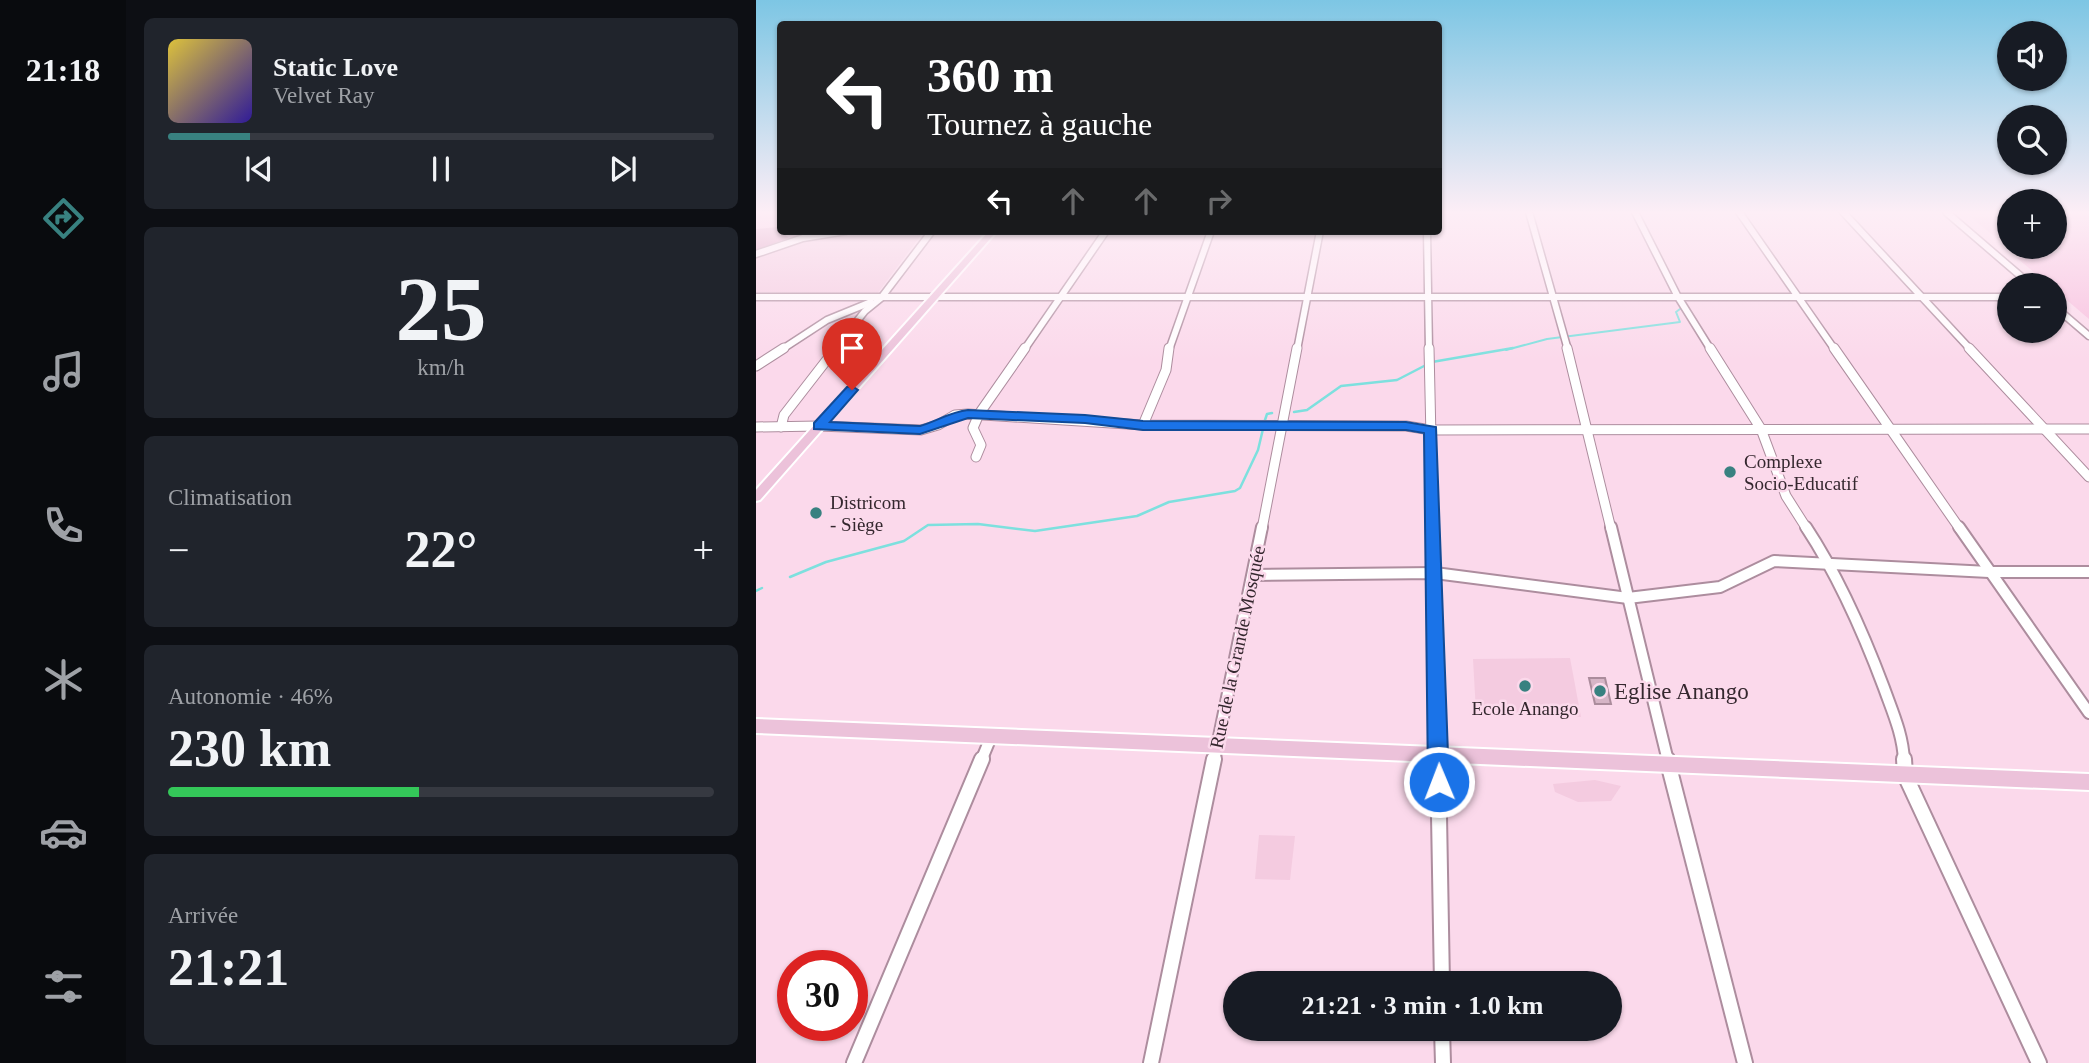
<!DOCTYPE html>
<html lang="fr">
<meta charset="utf-8">
<style>
:root{--surface:#171b24;--page:#20242c;--text:#f1f3f6;--muted:#9ea1a6;--line:#363941;--accent:#388180}
body{margin:0;font-family:"Times New Roman",serif;background:var(--page);color:var(--text);height:100vh;display:flex;flex-direction:column;font-size:26px;white-space:nowrap}
*{box-sizing:border-box;margin:0}
p{font-size:23px;color:var(--muted)}
.icon{flex:none;width:38px;height:38px;fill:none;stroke:currentColor;stroke-width:2;stroke-linecap:round;stroke-linejoin:round}
.map{position:relative;flex:1;overflow:hidden}
.panel{display:flex;flex-direction:column;gap:18px;padding:18px;background:#0d0f14;width:630px}
.panel>*{flex:none}
.banner{position:absolute;left:21px;top:21px;width:665px;height:214px;border-radius:7px;box-shadow:0 2px 5px #0004;background:#202124;color:#fff;overflow:hidden}
.fabs{position:absolute;left:1241px;top:21px;display:grid;gap:14px}
.fabs a{display:grid;place-items:center;width:70px;height:70px;border-radius:50%;background:var(--surface);box-shadow:0 2px 5px #0004;font-size:35px}
.speed{position:absolute;left:21px;top:950px;display:flex;gap:14px;font-size:35px;font-weight:700;text-align:center}
.speed>*{display:grid;place-content:center;width:91px;height:91px;border-radius:50%;background:var(--surface);box-shadow:0 2px 5px #0004;line-height:1}
.speed .limit{border:10px solid #d22;background:#fff;color:#111}
.pin{position:absolute;display:grid;place-items:center;width:60px;height:60px;color:#fff;margin:-72px -30px;border-radius:50% 50% 50% 0;rotate:-45deg;box-shadow:0 0 7px #0007}
.pin .icon{rotate:45deg}
.me{position:absolute;width:77px;margin:-38px;rotate:359deg;stroke-linejoin:round;filter:drop-shadow(0 0 5px #0008)}
.turn{display:flex;align-items:center;gap:24px;height:147px;padding:0 35px;font-size:32px}
.turn .icon{width:91px;height:91px;stroke-width:2.5}
.turn b{display:block;font-size:49px;line-height:60px}
.lanes{display:flex;align-items:center;height:66px;padding:0 35px;background:#0003;justify-content:center;gap:35px;direction:ltr}
.lanes .off{opacity:.35}
.big{font-size:52px;font-weight:600;line-height:1.1}
.panel .card{flex:1;display:flex;flex-direction:column;justify-content:center;gap:10px;min-width:0;padding:0 24px;border-radius:10px;background:var(--page)}
.panel .dial{align-items:center;gap:0}
.dial b{font-size:91px;line-height:1}
.song{display:flex;align-items:center;gap:21px}
.cover{width:84px;height:84px;border-radius:10px;background:linear-gradient(135deg,hsl(50 70% 55%),hsl(250 70% 35%))}
.played{height:7px;border-radius:4px;background:linear-gradient(90deg,var(--accent) 15%,var(--line) 15%)}
.keys{display:flex;justify-content:space-around;direction:ltr}
.heat{display:flex;justify-content:space-between;align-items:center;font-size:38px;direction:ltr}
.charge{height:10px;border-radius:5px;background:linear-gradient(90deg,#34c759 46%,var(--line) 0)}
.trip{position:absolute;left:467px;top:971px;width:399px;height:70px;border-radius:35px;background:var(--surface);box-shadow:0 2px 5px #0004;font-weight:600;line-height:70px;text-align:center}
main{display:flex;flex:1;min-height:0}
.dock{display:flex;flex-direction:column;width:126px;justify-content:space-around;align-items:center;background:#090b0e;color:var(--muted)}
.dock .icon{width:49px;height:49px}
.dock .active{color:var(--accent)}
.dock b{font-size:32px;color:var(--text)}
.map>svg:first-child{display:block}
.built{fill:#f4cbe0}
.green{fill:#f8bfde}
.forest{fill:#d491b6}
.lines{fill:none;stroke-linecap:round;stroke-linejoin:round}
.stream-far1{stroke:#7de0de;stroke-width:2}
.stream{stroke:#7de0de;stroke-width:2.5}
.building{fill:#d6b5c6;stroke:#ab8c9c;stroke-width:2}
.minor-far3-casing{stroke:#ad8d9e;stroke-width:9}
.minor-far2-casing{stroke:#ad8d9e;stroke-width:11}
.minor-far1-casing{stroke:#ad8d9e;stroke-width:14}
.minor-casing{stroke:#ad8d9e;stroke-width:18}
.major-casing{stroke:#fff;stroke-width:4}
.minor-far3{stroke:#fff;stroke-width:6}
.minor-far2{stroke:#fff;stroke-width:9}
.minor-far1{stroke:#fff;stroke-width:10}
.minor{stroke:#fff;stroke-width:14}
.major{fill:#ecc2da;fill-rule:evenodd}
.route{fill:#1a73e8;stroke:#114b97;stroke-width:2}
.poi-dot{fill:#388180;stroke:#fbd9eb;stroke-width:2.5}
.labels{text-anchor:middle;stroke-width:5;stroke-linejoin:round;paint-order:stroke}
.poi-label{font-size:19px;fill:#34272e;stroke:#fbd9eb;text-anchor:start}
.street-label{font-size:19px;fill:#34272e;stroke:#fbd9eb}
.near-poi-label{font-size:23px;fill:#34272e;stroke:#fbd9eb;text-anchor:start}
</style>
<main>
<nav class="dock">
<b>21:18</b>
<svg class="icon active" aria-label="directions" viewBox="0 0 24 24"><path d="M12 3l9 9-9 9-9-9zM9 14v-3h6M13 9l2 2-2 2"/></svg>
<svg class="icon" aria-label="music" viewBox="0 0 24 24"><path d="M9 18V5l10-2v13"/><circle cx="6" cy="18" r="3"/><circle cx="16" cy="16" r="3"/></svg>
<svg class="icon" aria-label="phone" viewBox="0 0 24 24"><path d="M5 4h4l2 5-3 2q2 4 5 5l2-3 5 2v4C11 20 4 13 5 4z"/></svg>
<svg class="icon" aria-label="climate" viewBox="0 0 24 24"><path d="M12 3v18M4 7l16 10M4 17L20 7"/></svg>
<svg class="icon" aria-label="car" viewBox="0 0 24 24"><path d="M5 17H2v-5l4-1 3-4h7l3 4 3 1v5h-3M9 17h6M6 11h13"/><circle cx="7" cy="17" r="2"/><circle cx="17" cy="17" r="2"/></svg>
<svg class="icon" aria-label="filters" viewBox="0 0 24 24"><path d="M4 7h16M4 17h16"/><circle cx="9" cy="7" r="2"/><circle cx="15" cy="17" r="2"/></svg>
</nav>
<section class="panel">
<div class="card">
<div class="song"><i class="cover"></i><div><b>Static Love</b><p>Velvet Ray</p></div></div>
<div class="played"></div>
<div class="keys"><svg class="icon" aria-label="previous" viewBox="0 0 24 24"><path d="M18 5L8 12l10 7zM5 5v14"/></svg><svg class="icon" aria-label="pause" viewBox="0 0 24 24"><path d="M8 5v14M16 5v14"/></svg><svg class="icon" aria-label="next" viewBox="0 0 24 24"><path d="M6 5l10 7-10 7zM19 5v14"/></svg></div>
</div>
<div class="card dial"><b>25</b><p>km/h</p></div>
<div class="card"><p>Climatisation</p>
<div class="heat"><a>−</a><b class="big">22°</b><a>+</a></div>
</div>
<div class="card"><p>Autonomie · 46%</p><b class="big">230 km</b><div class="charge"></div></div>
<div class="card"><p>Arrivée</p><b class="big">21:21</b></div>
</section>
<div class="map">
<svg width="1333" height="1063" viewBox="0 0 1333 1063">
<rect width="100%" height="100%" fill="#fbd9eb"/>
<!-- built -->
<g class="built">
<path d="M1250 216 1253 218V247H1298L1306 253 1263 257 1215 217Z"/>
<path d="M103 231H168L121 294 0 292V256L37 243Z"/>
<path d="M814 658 825 717 720 712 717 659Z"/>
<path d="M839 780 865 786 855 801 822 802 799 792 797 784Z"/>
<path d="M503 835 539 836 534 880 499 879Z"/>
</g>
<!-- green -->
<g class="green">
<path d="M0 212H24V231H74L33 238 0 250Z"/>
<path d="M1299 212H1333V319L1299 290 1298 285H1293L1261 258 1305 252 1298 247Z"/>
</g>
<!-- forest -->
<path class="forest" d="M21 227 33 238 0 250V229Z"/>
<g class="lines">
<!-- stream-far1 -->
<path class="stream-far1" d="M750 350 791 339 924 322 920 312 924 309"/>
<!-- stream -->
<g class="stream">
<path d="M676 362 757 348"/>
<path d="M538 412 551 410 585 386 641 380 670 365"/>
<path d="M508 423 511 414 516 413"/>
<path d="M34 577 70 562 148 541 172 525 222 524 279 531 381 516 413 502 479 491 484 488 502 450 507 429"/>
<path d="M0 591 6 588"/>
</g>
</g>
<!-- building -->
<path class="building" d="M833 678H849L855 704H839Z"/>
<g class="lines">
<defs>
<g id="minor-far3">
<path d="M773 212 812 350"/>
<path d="M879 212 922 297 955 350"/>
<path d="M983 212 1079 350"/>
<path d="M1087 212 1215 350"/>
<path d="M1190 212 1275 285"/>
<path d="M671 231 673 350"/>
<path d="M0 254 47 238 90 231"/>
<path d="M0 297H1253"/>
<path d="M1298 306 1333 336"/>
<path d="M25 350 71 320 115 302"/>
<path d="M78 350 109 311 125 298 176 231"/>
<path d="M268 350 350 231"/>
<path d="M413 350 455 231"/>
<path d="M541 350 564 231"/>
</g>
<g id="minor-far2">
<path d="M673 348 677 529"/>
<path d="M811 348 855 529"/>
<path d="M954 348 1005 429 1030 496 1051 529"/>
<path d="M1078 348 1204 529"/>
<path d="M1213 348 1333 477"/>
<path d="M0 366 28 348"/>
<path d="M387 425 410 370 413 348"/>
<path d="M0 427 63 426 165 430 182 425 199 415 212 414 387 425 650 426 675 430 1333 429"/>
<path d="M25 427 28 415 80 348"/>
<path d="M220 457 225 445 217 428 223 414 269 348"/>
<path d="M506 529 541 348"/>
</g>
<g id="minor-far1">
<path d="M677 527 682 761"/>
<path d="M855 527 912 761"/>
<path d="M1050 527C1083 577 1107 632 1128 688 1137 713 1147 735 1148 761"/>
<path d="M1203 527 1333 713"/>
<path d="M497 575 679 573 872 598 964 587 1018 561 1233 572H1333"/>
<path d="M225 761 235 737"/>
<path d="M458 761 506 527"/>
</g>
<g id="minor">
<path d="M682 759 686 984"/>
<path d="M911 759 989 1063"/>
<path d="M1148 759 1149 775 1283 1063"/>
<path d="M686 1029 687 1063"/>
<path d="M98 1063 226 759"/>
<path d="M395 1063 458 759"/>
</g>
<g id="major">
<path d="M233 231H241L4 500 0 501V490Z"/>
<path d="M0 719 1333 774V790L0 733Z"/>
</g>
</defs>
<!-- minor-far3 casing -->
<use href="#minor-far3" class="minor-far3-casing"/>
<!-- minor-far2 casing -->
<use href="#minor-far2" class="minor-far2-casing"/>
<!-- minor-far1 casing -->
<use href="#minor-far1" class="minor-far1-casing"/>
<!-- minor casing -->
<use href="#minor" class="minor-casing"/>
<!-- major casing -->
<use href="#major" class="major-casing"/>
<!-- minor-far3 -->
<use href="#minor-far3" class="minor-far3"/>
<!-- minor-far2 -->
<use href="#minor-far2" class="minor-far2"/>
<!-- minor-far1 -->
<use href="#minor-far1" class="minor-far1"/>
<!-- minor -->
<use href="#minor" class="minor"/>
<!-- major -->
<use href="#major" class="major"/>
</g>
<!-- sky -->
<linearGradient id="sky" x2="0" y2="1"><stop stop-color="#7dc6e4"/><stop offset="0.59" stop-color="#fdeef6"/><stop offset="1" stop-color="#fdeef6" stop-opacity="0"/></linearGradient>
<rect width="1333" height="360" fill="url(#sky)"/>
<!-- route -->
<path class="route" d="M96 386 102 390 74 422 164 426C181 421 194 412 212 410L329 415 387 421 650 422 680 427 693 782 690 789 683 792 675 789 672 782 668 433 650 430H387L329 423 212 418 164 434 58 429V423L91 387Z"/>
<!-- markers -->
<g class="poi-dot">
<circle cx="974" cy="472" r="7"/>
<circle cx="60" cy="513" r="7"/>
<circle cx="769" cy="686" r="7"/>
<circle cx="844" cy="691" r="7"/>
</g>
<g class="labels">
<!-- poi labels -->
<g class="poi-label">
<text x="988" y="468">Complexe<tspan x="988" dy="22">Socio-Educatif</tspan></text>
<text x="74" y="509">Districom<tspan x="74" dy="22">- Siège</tspan></text>
<text x="769" y="715" text-anchor="middle">Ecole Anango</text>
</g>
<!-- street labels -->
<g class="street-label">
<text transform="translate(481 647) rotate(-78)" y="7">Rue de la Grande Mosquée</text>
</g>
<!-- near-poi labels -->
<g class="near-poi-label">
<text x="858" y="699">Eglise Anango</text>
</g>
</g>
</svg>
<div class="fabs">
<a><svg class="icon" aria-label="sound" viewBox="0 0 24 24"><path d="M4 9h4l5-4v14l-5-4H4zM17 9q2 3 0 6"/></svg></a>
<a><svg class="icon" aria-label="search" viewBox="0 0 24 24"><circle cx="10" cy="10" r="6"/><path d="M15 15l6 6"/></svg></a>
<a>+</a>
<a>−</a>
</div>
<div class="speed"><div class="limit">30</div></div>
<div class="pin" style="left:96px;top:390px;background:#d93025"><svg class="icon" aria-label="arrive" viewBox="0 0 24 24"><path d="M6 21V4h12l-3 4 3 4H6"/></svg></div>
<svg class="me" style="left:683px;top:782px" viewBox="-20 -20 40 40"><circle r="17" fill="#1a73e8" stroke="#fff" stroke-width="3"/><path d="M0-11L8 9 0 5-8 9z" fill="#fff"/></svg>
<div class="trip">21:21 · 3 min · 1.0 km</div>
<div class="banner">
<div class="turn"><svg class="icon" aria-label="left" viewBox="0 0 24 24"><path d="M17 20v-9H6M10 6l-5 5 5 5"/></svg><div><b>360 m</b>Tournez à gauche</div></div>
<div class="lanes"><svg class="icon" aria-label="left" viewBox="0 0 24 24"><path d="M17 20v-9H6M10 6l-5 5 5 5"/></svg><svg class="icon off" aria-label="ahead" viewBox="0 0 24 24"><path d="M12 20V5M6 11l6-6 6 6"/></svg><svg class="icon off" aria-label="ahead" viewBox="0 0 24 24"><path d="M12 20V5M6 11l6-6 6 6"/></svg><svg class="icon off" aria-label="right" viewBox="0 0 24 24"><path d="M7 20v-9h11M14 6l5 5-5 5"/></svg></div>
</div>
</div>
</main>
